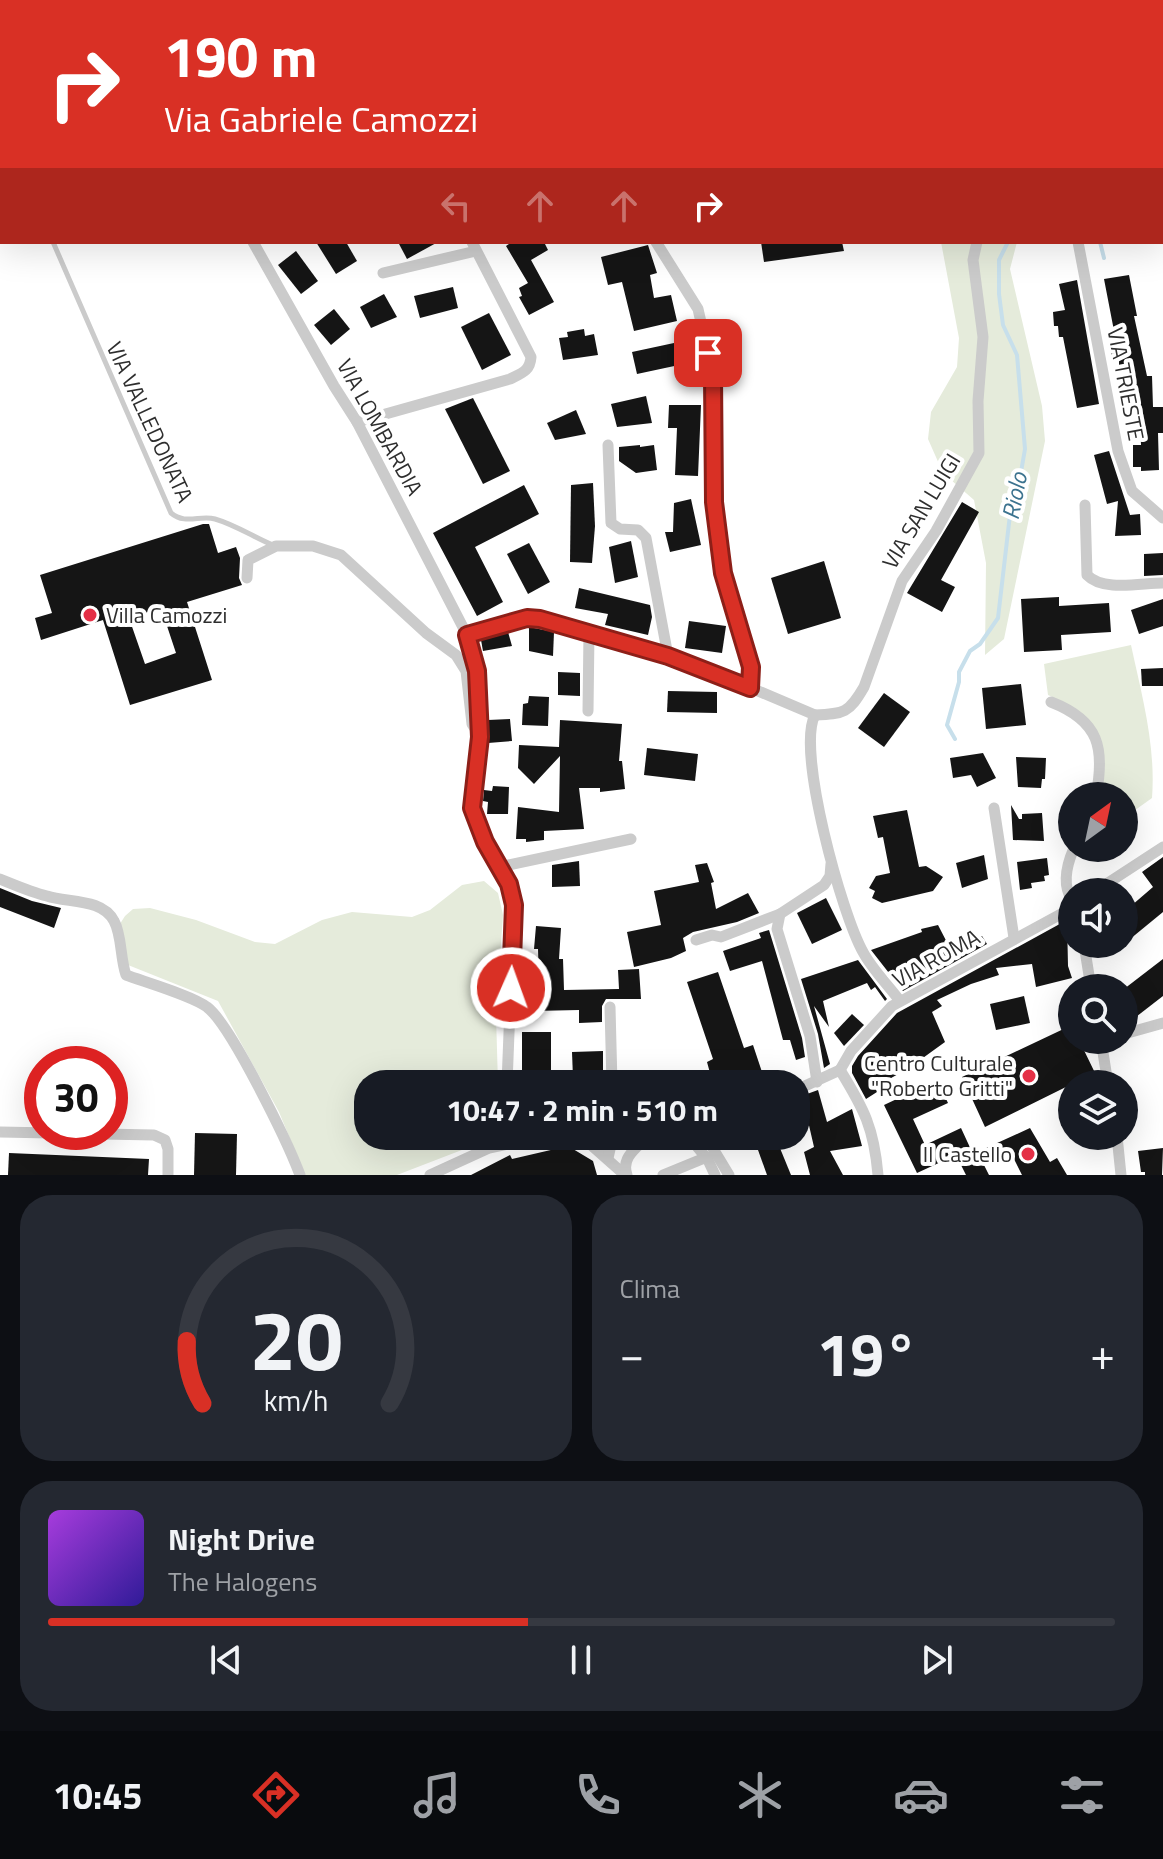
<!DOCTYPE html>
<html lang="it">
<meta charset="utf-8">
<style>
:root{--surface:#171b24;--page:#242831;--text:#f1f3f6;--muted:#9ea1a6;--line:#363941;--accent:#d93025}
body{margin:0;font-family:"Titillium Web",sans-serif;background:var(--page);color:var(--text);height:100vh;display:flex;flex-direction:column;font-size:30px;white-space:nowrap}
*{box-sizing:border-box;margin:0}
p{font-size:26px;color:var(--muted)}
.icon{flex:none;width:44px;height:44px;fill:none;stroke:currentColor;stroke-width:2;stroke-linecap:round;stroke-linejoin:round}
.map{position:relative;height:1175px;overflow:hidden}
.details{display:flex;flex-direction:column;gap:20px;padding:20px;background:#0d0f14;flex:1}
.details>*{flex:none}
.hud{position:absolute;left:0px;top:0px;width:1164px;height:244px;box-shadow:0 8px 32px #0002;background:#d93025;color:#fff;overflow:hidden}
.needle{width:52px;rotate:33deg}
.buttons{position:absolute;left:1058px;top:782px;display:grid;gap:16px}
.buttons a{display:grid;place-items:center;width:80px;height:80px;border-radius:50%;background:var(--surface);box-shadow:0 8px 32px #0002;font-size:40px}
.speed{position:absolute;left:24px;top:1046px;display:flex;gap:16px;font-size:40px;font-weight:700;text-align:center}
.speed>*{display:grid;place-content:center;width:104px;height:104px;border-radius:50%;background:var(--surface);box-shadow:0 8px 32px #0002;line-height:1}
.speed .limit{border:12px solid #d22;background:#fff;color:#111}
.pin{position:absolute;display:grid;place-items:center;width:68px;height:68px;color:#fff;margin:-34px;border-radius:16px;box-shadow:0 4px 12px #0006}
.me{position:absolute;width:88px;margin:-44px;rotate:2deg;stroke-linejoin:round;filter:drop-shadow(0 0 6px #0008)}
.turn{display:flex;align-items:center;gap:28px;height:168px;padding:0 32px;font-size:36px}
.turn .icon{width:104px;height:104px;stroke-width:2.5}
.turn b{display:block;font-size:56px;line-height:68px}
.lanes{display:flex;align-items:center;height:76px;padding:0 32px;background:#0003;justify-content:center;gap:40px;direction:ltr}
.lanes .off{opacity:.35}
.big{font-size:60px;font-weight:700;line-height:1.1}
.details .widget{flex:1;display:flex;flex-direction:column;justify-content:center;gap:12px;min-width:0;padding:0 28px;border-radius:32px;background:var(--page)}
.details .dial{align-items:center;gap:0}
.dial svg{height:208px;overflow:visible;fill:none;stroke:var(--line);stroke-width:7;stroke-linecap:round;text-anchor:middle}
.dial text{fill:var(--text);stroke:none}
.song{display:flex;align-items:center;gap:24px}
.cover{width:96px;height:96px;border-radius:12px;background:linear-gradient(135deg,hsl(280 70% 55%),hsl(250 70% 35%))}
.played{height:8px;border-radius:4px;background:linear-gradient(90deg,var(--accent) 45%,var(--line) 45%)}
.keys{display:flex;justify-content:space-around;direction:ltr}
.heat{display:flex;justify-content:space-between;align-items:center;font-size:44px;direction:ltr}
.details .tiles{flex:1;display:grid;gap:20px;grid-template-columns:1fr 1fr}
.widget:last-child{grid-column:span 2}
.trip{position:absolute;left:354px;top:1070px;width:456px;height:80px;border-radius:32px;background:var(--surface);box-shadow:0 8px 32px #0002;font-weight:700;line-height:80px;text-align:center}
.tab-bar{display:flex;height:128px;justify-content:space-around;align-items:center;background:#090b0e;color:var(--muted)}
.tab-bar .icon{width:56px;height:56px}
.tab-bar .selected{color:var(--accent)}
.tab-bar b{font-size:36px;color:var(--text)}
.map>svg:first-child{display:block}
.green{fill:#e5ebdb}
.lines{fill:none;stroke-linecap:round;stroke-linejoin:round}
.stream{stroke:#c7dfeb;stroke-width:4}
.building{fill:#151515;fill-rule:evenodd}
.lane{stroke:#cbcbcb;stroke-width:5}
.street{stroke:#cbcbcb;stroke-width:11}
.route-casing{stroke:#8d1f18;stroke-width:20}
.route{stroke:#d93025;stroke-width:14}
.poi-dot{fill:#e43046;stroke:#fff;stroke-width:3}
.labels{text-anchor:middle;stroke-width:8;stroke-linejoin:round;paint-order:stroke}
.street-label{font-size:22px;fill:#2e2e2e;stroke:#fff}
.poi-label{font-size:22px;fill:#2e2e2e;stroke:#fff;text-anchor:end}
.water-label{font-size:24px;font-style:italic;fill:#3c738f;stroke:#fff}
</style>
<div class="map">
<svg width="1163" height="1175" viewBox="0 0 1163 1175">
<rect width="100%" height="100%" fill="#fff"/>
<!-- green -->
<g class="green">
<path d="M508 0H950L952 2H510Z"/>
<path d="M941 242H1017L1010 269 1042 406 1045 441 1004 639 985 655 986 563 974 500 943 473 928 439 931 412 957 367 959 338Z"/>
<path d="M1131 645C1142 696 1156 746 1152 798L1124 818V796H1099C1106 760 1110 742 1079 716 1069 708 1060 700 1048 695L1044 664Z"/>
<path d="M484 881 498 893 503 915 496 1015 498 1084H368V1136H479L467 1148 397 1175H305L279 1112 218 1001 128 965 118 927 125 916 133 909 150 908 196 920 255 942 275 944 322 920 352 912 412 917 430 910 462 885Z"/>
</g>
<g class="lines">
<!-- stream -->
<g class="stream">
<path d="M932 0 933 2"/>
<path d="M1159 2V0"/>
<path d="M1100 242 1104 258"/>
<path d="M955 739 947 725 959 682V672L970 651 980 644 998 618 1011 506 1021 472 1025 449 1017 355 1003 325 999 294V260L1008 242"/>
</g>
</g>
<!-- building -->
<g class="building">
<path d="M316 242H346L357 261 336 274Z"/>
<path d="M398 242H438L407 259Z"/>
<path d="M512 242H544L548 250 531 260 554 302 529 315 519 297 522 296 519 288 528 283 506 246Z"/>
<path d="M761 242H842L844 251 764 262Z"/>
<path d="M648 245 657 273 650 275 654 298 671 295 677 321 634 331 622 282 608 285 601 257Z"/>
<path d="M296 251 318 281 301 294 278 265Z"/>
<path d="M1129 275 1137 316H1134L1147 376H1152L1153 407H1163V433H1158L1159 470 1141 471V467H1133V445H1141L1139 401H1123V392H1119V357L1112 358 1108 338 1115 336 1104 279Z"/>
<path d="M1077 280 1099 404 1077 408 1063 337H1059L1058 326H1054L1053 312 1065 310 1059 284Z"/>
<path d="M453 287 458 308 420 318 414 296Z"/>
<path d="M384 294 397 317 371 328 360 307Z"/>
<path d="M334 309 350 329 331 345 314 325Z"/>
<path d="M489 313 511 355 482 370 461 327Z"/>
<path d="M584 329 585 336 594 334 598 355 563 360 559 338 568 337 567 332Z"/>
<path d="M674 343 679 365 637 374 632 352Z"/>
<path d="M646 396 652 423 617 427 611 404Z"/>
<path d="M473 398 510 471 483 484 445 409Z"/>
<path d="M669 405H701L698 476 675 475 677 428H668Z"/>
<path d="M576 410 586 434 555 440 547 423Z"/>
<path d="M640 445V447L654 445 657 470 636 473 619 461V447Z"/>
<path d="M1109 451 1130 515 1140 514 1141 535 1115 536 1118 501 1107 504 1094 455Z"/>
<path d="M593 483 595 526 592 563 570 562 571 485Z"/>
<path d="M524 485 539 514 475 547 503 602 477 616 433 533Z"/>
<path d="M691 499 701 545 670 552 665 532H673L674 503Z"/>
<path d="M962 502 979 512 941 580 955 587 942 612 907 593Z"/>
<path d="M203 524H209L218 553 236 547 240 558 239 578 242 585 187 602 212 680 130 705 103 620 41 640 35 618 52 613 40 575ZM161 608 176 653 145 664 129 618Z"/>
<path d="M631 541 638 577 615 583 609 547Z"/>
<path d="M529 543 550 582 528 594 507 554Z"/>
<path d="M1163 553V575L1144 576V554Z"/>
<path d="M824 561 841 618 788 634 771 578Z"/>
<path d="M579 588 650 605 652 617 648 635 605 625 608 614 575 608Z"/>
<path d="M1059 597V606L1109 603 1111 632 1061 635 1062 650 1024 652 1021 599Z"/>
<path d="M1163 599V626L1139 634 1131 610Z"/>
<path d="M689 621 726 626 722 653 685 648Z"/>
<path d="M529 627 554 632 553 656 529 651Z"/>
<path d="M508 632 512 646 483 651 481 640Z"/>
<path d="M1163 668V686H1142L1141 669Z"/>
<path d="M558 672 580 673V696L558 695Z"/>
<path d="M1021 684 1026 725 986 729 982 688Z"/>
<path d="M668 691 717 692V713L667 712Z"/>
<path d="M884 693 910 712 884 747 858 728Z"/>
<path d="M529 696 549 697 548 726 522 725 523 704 528 703Z"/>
<path d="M510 719 512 741 488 743V720Z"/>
<path d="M560 720 622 724 619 761H622L625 789 600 792V788H579L584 829 544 831V840L526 842V839H516L518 807 559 812 560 756 534 784 518 768 519 745 559 747Z"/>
<path d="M647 748 698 754 695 781 644 775Z"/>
<path d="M983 753 996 778 977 787 971 775 953 778 950 758Z"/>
<path d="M1016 757 1046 758 1045 779H1042L1041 788 1018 787Z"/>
<path d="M493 786 509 787 508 814H487L488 802 483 801 484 790 492 791Z"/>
<path d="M1011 805 1019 819H1022V814L1042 813 1044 841 1013 840Z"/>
<path d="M907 810 919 867 926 866 943 877 933 891 882 903 872 898 875 891 869 888 876 876 890 873 883 837 878 838 873 816Z"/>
<path d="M984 855 988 879 962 888 956 863Z"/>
<path d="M1163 857V912L1124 944V912L1153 887 1142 872Z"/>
<path d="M1047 858 1049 875 1044 876 1045 881 1031 883 1032 888 1020 890 1017 862Z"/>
<path d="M579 861 580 886 552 887V865Z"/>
<path d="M707 863 714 882 711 883 716 909 748 893 759 913 737 922 693 932 683 938 686 951 671 958 634 967 627 932 661 925 654 891 699 882 695 865Z"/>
<path d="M0 888 32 901 61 908 54 928 0 907Z"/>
<path d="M826 898 842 930 812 944 797 913Z"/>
<path d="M1067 920 1068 966 1072 978 1036 987 1032 964 996 968 999 975 971 984 937 1000 942 1006 932 1012 945 1042 909 1068 875 1087 877 1092 866 1099 852 1073V1066L858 1056 897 1013Z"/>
<path d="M938 925 953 954 982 936 987 944 903 991 871 950 922 932 921 929Z"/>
<path d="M536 926 561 928 559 959H563L564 990 619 989 618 970 639 969 641 999H606L602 1006V1022L579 1023V1010L533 1011V983H539L538 949H534Z"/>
<path d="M769 930 802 1038 805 1057 796 1060 790 1040H783L762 961 730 971 723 951 761 938 759 933Z"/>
<path d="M1163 959V996L1132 1020 1124 1010V989Z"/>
<path d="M858 960 887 999 885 1001 875 987 871 990 867 983 823 1001 829 1027 814 1006 830 1064 824 1068 818 1034 801 979Z"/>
<path d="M718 972 744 1048 753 1045 766 1084H754L750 1074 730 1084H713L707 1062 713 1059 687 982Z"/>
<path d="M1024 996 1030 1023 996 1030 990 1004Z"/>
<path d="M852 1014 864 1025 844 1046 834 1033Z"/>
<path d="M1072 1025V1040H1079L1096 1075 1072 1084 985 1127 962 1077Z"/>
<rect x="522" y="1032" width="29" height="39"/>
<path d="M603 1051V1077L573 1078 572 1052Z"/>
<path d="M937 1080 948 1103 913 1119 925 1145 961 1128 973 1154 1030 1128 1050 1162 1057 1158 1067 1175H1022L1009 1149 983 1163 989 1175H966L956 1155 917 1173 884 1105Z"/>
<path d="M818 1090 827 1122 852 1109 862 1146 830 1151 843 1175H810L804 1152 814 1147 808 1121 796 1126V1098Z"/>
<path d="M195 1133 237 1134 236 1175H194Z"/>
<path d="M753 1136H775L791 1175H767Z"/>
<path d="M568 1146 593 1161 597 1175H471L510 1155 512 1159Z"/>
<path d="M1163 1148 1162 1175H1145V1172H1141L1138 1151Z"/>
<path d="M9 1153 149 1159 148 1175H8Z"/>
</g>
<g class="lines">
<!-- lane -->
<path class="lane" d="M53 242 171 513C185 525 200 515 215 519 236 525 255 538 275 546"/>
<!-- street -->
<g class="street">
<path d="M108 0 109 2"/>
<path d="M322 0 324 2"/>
<path d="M500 0 502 2"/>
<path d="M969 0 971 2"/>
<path d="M1042 2 1044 0"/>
<path d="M1070 2V0"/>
<path d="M253 242 334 386 357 422 467 635 477 671 480 737 472 808 485 842 509 884 514 905 507 1084"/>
<path d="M656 242 698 309 713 375 714 502 723 573 751 667 750 688"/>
<path d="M1078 242 1118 451 1132 491 1163 518"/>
<path d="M383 273 476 251"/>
<path d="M357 422 510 379C522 373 530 371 531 357L472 242"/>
<path d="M608 445 611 523 620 529 638 530 646 538 668 656"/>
<path d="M1085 505 1087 575C1103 592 1141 583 1163 583"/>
<path d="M247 578 248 560 276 546H313L341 555 426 633 456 655 466 671 472 724 480 736"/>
<path d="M467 635 527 618 540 619 711 671 815 715C796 750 842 915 863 952 872 969 888 985 900 1001"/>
<path d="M1051 702C1100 721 1105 749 1096 796"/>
<path d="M588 711 589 632"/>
<path d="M815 715C844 714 849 713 864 687L902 581 936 531 979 453 978 401 983 337 973 260 977 242"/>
<path d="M994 808 1014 938"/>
<path d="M499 867 631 839"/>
<path d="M0 879C15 885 31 892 47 896 68 903 102 898 114 921 122 935 120 958 126 975 145 982 193 996 207 1007 231 1025 288 1143 300 1175"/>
<path d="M1094 892 1163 847"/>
<path d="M1072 900C1062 885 1067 864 1074 848"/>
<path d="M780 914 777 929 810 1036 817 1082"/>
<path d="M696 940 712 935 721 937 780 914 824 885 830 876 831 864"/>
<path d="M1084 944 1091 988"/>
<path d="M610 1007 612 1084"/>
<path d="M1124 1034 1163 1023"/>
<path d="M1101 1040 1108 1084"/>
<path d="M840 1070 851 1051 892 1006 1072 908"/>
<path d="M840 1070C864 1109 874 1128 878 1175"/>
<path d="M796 1090 840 1070"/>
<path d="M0 1132 154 1135 165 1140 168 1149V1175"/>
<path d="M569 1136 591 1145 625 1175"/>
<path d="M632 1136 695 1144 708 1160 715 1175"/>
<path d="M1117 1136 1121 1175"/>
<path d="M706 1137 729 1175"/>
<path d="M608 1158 613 1136"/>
<path d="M430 1175 489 1148 546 1136"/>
<path d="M627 1175C621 1158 635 1149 646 1138"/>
<path d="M663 1175 707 1157"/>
</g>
</g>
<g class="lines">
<defs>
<path id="route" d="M511 988 514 905 509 884 485 842 472 808 480 737 477 671 467 635 527 618 540 619 668 656 750 688 751 667 723 573 714 502 713 375 708 353"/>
</defs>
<!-- route casing -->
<use href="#route" class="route-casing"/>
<!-- route -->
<use href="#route" class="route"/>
</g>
<!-- markers -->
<g class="poi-dot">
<circle cx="90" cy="615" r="8"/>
<circle cx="1029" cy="1076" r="8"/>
<circle cx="1028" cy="1154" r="8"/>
</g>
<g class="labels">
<!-- street labels -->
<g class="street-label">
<text transform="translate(1126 384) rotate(79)" y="8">VIA TRIESTE</text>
<text transform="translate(150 422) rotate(65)" y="8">VIA VALLEDONATA</text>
<text transform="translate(380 427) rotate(61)" y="8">VIA LOMBARDIA</text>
<text transform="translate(921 511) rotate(-59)" y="8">VIA SAN LUIGI</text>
<text transform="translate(936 958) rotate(-29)" y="8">VIA ROMA</text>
</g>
<!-- poi labels -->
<g class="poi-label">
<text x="106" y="623" text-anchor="start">Villa Camozzi</text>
<text x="1013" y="1071">Centro Culturale<tspan x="1013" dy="25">"Roberto Gritti"</tspan></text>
<text x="1012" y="1162">Il Castello</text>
</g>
<!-- water labels -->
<g class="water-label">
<text transform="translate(1015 496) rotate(-79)" y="8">Riolo</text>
</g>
</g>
</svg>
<div class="buttons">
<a><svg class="needle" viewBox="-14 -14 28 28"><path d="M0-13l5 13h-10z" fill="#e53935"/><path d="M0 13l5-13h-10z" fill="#9ea1a6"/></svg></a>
<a><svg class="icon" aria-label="sound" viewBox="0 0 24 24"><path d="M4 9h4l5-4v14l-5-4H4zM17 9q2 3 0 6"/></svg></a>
<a><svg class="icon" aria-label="search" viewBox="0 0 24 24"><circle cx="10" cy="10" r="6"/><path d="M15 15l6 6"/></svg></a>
<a><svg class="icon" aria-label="layers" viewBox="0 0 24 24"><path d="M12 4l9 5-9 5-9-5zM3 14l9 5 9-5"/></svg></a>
</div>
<div class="speed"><div class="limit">30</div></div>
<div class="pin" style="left:708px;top:353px;background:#d93025"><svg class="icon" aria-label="arrive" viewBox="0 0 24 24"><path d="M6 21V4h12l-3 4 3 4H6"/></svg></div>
<svg class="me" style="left:511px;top:988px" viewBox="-20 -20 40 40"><circle r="17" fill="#d93025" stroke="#fff" stroke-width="3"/><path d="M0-11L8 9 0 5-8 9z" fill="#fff"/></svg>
<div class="trip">10:47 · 2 min · 510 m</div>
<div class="hud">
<div class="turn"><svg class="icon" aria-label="right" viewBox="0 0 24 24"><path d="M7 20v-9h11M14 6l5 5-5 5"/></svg><div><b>190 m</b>Via Gabriele Camozzi</div></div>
<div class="lanes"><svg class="icon off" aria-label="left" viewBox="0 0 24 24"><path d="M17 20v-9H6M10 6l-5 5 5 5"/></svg><svg class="icon off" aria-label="ahead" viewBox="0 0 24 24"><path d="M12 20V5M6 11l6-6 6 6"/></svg><svg class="icon off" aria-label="ahead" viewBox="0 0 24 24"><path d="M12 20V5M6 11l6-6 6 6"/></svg><svg class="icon" aria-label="right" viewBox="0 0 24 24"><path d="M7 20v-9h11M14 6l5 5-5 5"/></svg></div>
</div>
</div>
<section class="details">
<div class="tiles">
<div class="widget dial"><svg viewBox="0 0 100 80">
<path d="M14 69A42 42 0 1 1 86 69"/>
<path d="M14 69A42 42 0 0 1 8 45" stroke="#d93025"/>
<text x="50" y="56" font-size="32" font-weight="700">20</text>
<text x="50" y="72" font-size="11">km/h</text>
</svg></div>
<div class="widget"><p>Clima</p>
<div class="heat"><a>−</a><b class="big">19°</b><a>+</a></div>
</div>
<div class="widget">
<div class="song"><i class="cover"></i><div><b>Night Drive</b><p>The Halogens</p></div></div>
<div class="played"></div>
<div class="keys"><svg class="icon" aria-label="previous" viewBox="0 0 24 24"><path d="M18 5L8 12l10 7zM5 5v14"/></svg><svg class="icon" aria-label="pause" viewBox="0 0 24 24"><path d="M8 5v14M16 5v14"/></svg><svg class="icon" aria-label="next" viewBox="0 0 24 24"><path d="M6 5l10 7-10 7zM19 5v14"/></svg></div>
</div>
</div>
</section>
<nav class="tab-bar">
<b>10:45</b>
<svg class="icon selected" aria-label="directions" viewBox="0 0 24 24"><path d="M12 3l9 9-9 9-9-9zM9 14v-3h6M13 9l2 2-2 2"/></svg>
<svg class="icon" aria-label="music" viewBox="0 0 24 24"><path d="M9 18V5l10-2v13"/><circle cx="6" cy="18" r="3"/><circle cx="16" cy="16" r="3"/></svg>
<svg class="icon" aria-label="phone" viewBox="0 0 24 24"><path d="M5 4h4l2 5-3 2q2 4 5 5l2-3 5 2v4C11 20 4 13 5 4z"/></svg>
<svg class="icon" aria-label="climate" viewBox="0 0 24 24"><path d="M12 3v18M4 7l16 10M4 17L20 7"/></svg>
<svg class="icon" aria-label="car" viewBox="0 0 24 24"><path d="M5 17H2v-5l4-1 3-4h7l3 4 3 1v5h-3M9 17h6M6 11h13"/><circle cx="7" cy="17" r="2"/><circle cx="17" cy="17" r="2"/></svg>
<svg class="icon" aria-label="filters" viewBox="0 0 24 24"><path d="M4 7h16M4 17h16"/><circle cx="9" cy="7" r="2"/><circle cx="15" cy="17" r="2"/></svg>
</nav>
